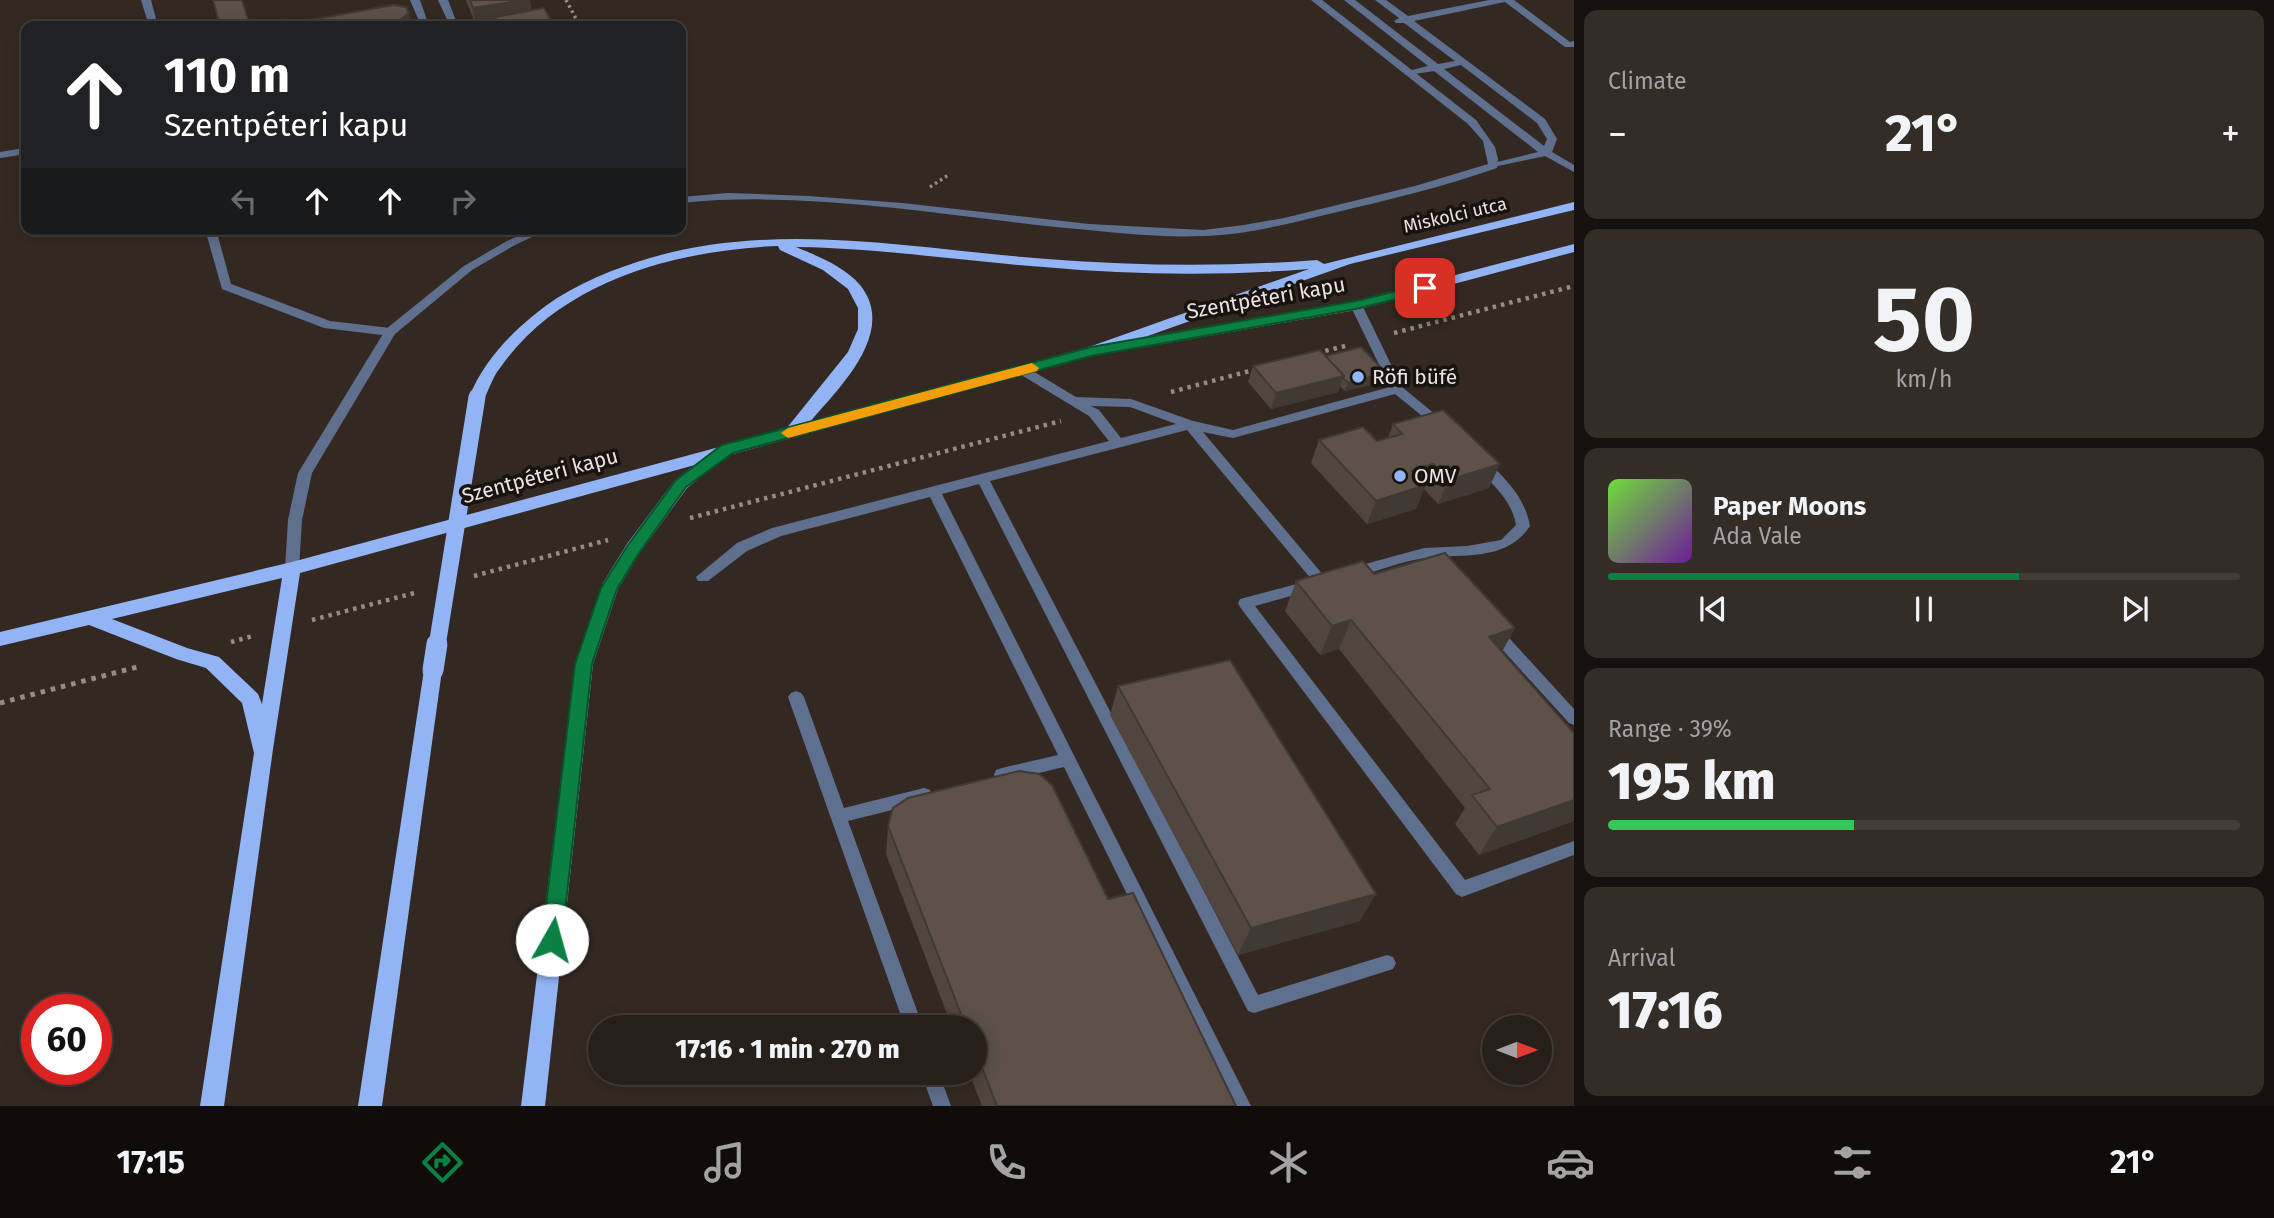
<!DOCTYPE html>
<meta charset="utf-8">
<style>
:root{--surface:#271f1a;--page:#332c27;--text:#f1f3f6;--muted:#a4a2a2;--line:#433d39;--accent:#0b8043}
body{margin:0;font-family:"Fira Sans",sans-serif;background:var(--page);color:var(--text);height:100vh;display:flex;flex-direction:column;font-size:26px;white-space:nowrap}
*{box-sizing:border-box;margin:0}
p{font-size:23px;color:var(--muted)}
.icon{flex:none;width:38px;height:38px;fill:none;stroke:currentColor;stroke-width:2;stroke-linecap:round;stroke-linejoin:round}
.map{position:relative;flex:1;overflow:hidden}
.details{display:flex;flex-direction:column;gap:10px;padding:10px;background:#15110e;width:700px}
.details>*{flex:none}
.banner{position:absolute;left:21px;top:21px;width:665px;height:214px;border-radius:14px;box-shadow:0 4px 18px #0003,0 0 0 2px var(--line);background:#202124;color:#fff;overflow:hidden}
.needle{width:46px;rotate:90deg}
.fabs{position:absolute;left:1482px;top:1015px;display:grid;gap:14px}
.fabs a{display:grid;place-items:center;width:70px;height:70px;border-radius:50%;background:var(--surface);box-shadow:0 4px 18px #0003,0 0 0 2px var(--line);font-size:35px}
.speed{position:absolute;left:21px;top:994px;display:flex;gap:14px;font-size:35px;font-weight:700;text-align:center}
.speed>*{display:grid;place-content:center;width:91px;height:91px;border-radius:50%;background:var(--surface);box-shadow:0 4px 18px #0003,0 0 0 2px var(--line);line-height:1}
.speed .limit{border:10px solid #d22;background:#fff;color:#111}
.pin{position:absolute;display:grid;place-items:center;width:60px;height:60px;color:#fff;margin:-30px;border-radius:14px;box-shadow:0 4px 10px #0006}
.me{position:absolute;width:77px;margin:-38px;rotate:7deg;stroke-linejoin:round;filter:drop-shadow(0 0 5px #0008)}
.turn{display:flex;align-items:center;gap:24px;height:147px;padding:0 28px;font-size:32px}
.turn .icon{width:91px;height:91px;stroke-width:2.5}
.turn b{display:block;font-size:49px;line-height:60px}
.lanes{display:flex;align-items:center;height:66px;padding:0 28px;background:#0003;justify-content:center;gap:35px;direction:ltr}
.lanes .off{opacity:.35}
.big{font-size:52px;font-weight:800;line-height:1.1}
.details .widget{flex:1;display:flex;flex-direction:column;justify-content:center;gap:10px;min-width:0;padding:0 24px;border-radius:14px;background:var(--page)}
.details .dial{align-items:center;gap:0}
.dial b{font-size:91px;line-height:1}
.song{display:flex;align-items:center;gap:21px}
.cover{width:84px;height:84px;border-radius:10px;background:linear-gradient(135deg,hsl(100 70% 55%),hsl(280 70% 35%))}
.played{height:7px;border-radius:4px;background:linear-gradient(90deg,var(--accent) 65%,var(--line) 65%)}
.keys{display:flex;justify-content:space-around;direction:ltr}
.heat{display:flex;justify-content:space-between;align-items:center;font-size:38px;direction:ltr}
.charge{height:10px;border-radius:5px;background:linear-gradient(90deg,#34c759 39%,var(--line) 0)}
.trip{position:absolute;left:588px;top:1015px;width:399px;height:70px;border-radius:35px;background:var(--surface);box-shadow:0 4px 18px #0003,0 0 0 2px var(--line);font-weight:800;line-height:70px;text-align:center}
.tab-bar{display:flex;height:112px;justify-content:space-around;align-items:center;background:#100c0a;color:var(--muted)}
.tab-bar .icon{width:49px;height:49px}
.tab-bar .selected{color:var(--accent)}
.tab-bar b{font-size:32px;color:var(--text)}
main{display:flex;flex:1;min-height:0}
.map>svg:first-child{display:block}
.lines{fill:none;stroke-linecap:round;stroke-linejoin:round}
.path-far2{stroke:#968c87;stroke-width:3.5;stroke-dasharray:2.5 3.5;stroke-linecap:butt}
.path-far1{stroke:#968c87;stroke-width:4.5;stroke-dasharray:3.5 5;stroke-linecap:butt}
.path{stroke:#968c87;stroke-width:5;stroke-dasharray:4.5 6;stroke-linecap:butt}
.service{fill:#5f708f;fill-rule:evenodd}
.minor{fill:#5f708f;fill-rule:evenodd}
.primary{fill:#92b4f4;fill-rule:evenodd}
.primary-bridge-far1{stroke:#92b4f4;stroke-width:17}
.primary-bridge{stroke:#92b4f4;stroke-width:21}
.wall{fill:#50463f}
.shaded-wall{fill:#413933}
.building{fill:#5d5149;stroke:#413933;stroke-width:2}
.route{fill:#0b8043;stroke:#07532c;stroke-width:2}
.slow{fill:#f59e0b}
.poi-dot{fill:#92b7fd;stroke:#18130f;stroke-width:2.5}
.labels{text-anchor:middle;stroke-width:7;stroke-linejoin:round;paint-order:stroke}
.far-street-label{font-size:18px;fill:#ebe3df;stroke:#18130f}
.street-label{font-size:21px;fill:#ebe3df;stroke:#18130f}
.poi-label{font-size:21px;fill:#ebe3df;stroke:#18130f;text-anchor:start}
</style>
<main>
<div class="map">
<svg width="1574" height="1106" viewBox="0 0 1574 1106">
<rect width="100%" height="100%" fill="#342922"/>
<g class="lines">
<!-- path-far2 -->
<g class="path-far2">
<path d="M566 0 580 26"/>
<path d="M930 187 950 174"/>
</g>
<!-- path-far1 -->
<g class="path-far1">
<path d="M1394 333 1574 286"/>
<path d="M1317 353 1349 345"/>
<path d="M1171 392 1257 369"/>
<path d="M690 518 1061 421"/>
<path d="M474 576 608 540"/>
<path d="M312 620 418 592"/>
<path d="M231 642 253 636"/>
</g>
<!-- path -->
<path class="path" d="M0 703 141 666"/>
<!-- service -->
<g class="service">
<path d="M141 0H151L158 26H149Z"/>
<path d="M410 0H420L429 26H421Z"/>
<path d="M438 0H448L458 26H450Z"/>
<path d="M1344 0H1355L1438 64 1455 61 1404 23H1396L1394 21 1399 18 1375 0H1386L1408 16 1489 0H1514L1570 42 1574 41V47H1565L1505 2 1414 21 1545 119 1557 139 1552 152 1574 165V172L1545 156 1489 168V164L1538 152 1434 71 1408 75V71L1428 66ZM1461 65 1537 123 1547 139 1544 146 1444 69Z"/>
<path d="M24 148H26V154L0 158V152Z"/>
<path d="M205 229H216L231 284 330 321 390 328 396 332 390 336 324 328 222 289Z"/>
<path d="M1356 301 1362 305 1402 387 1448 425 1447 428H1437L1395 394 1233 438 1203 432 1329 582 1327 586H1318L1312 590 1255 606 1465 880 1574 841V855L1462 897 1456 894 1240 607 1238 603 1240 599 1312 580 1187 430 990 481 1258 995 1387 955 1393 957 1396 963 1393 969 1254 1013 1248 1011 979 484 942 494 1251 1106H1232L1064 767 1002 782 996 780 994 775 996 770 1002 768 1058 755 930 497 781 536 747 551 708 581H698L696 577 737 543 772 528 1109 441 1089 416 1018 373 1016 370 1018 367H1026L1076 397 1131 399 1193 421 1233 430 1390 387 1350 305ZM1091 406 1130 407 1176 424 1121 438 1099 410Z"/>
<path d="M1482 459 1487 461C1507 480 1525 498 1530 526 1506 562 1464 553 1426 558 1401 561 1376 572 1352 578L1347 577 1345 573 1347 569 1424 548 1467 546 1501 540 1516 525C1511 497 1491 485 1475 464Z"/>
<path d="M1495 626 1500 628 1574 709V725L1569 723 1490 636 1488 632 1490 628Z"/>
<path d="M796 691 801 693 804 697 844 808 924 788 930 790 932 795 930 800 924 802 848 821 923 1027H905L788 697 791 693Z"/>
<path d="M921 1073H939L951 1106H933Z"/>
</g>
<!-- minor -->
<g class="minor">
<path d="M1311 0H1322L1476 120 1495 147 1498 159 1497 168C1443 187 1388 200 1333 213 1291 223 1247 235 1203 236 1158 238 1111 232 1066 228 939 215 809 190 681 203V197L728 193 808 196 902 203 1089 224 1203 230 1244 225 1284 218 1415 186 1488 164 1483 141 1468 124Z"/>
<path d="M534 229H549L515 245 472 270 395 334 312 473 302 520 299 569 297 573H287L285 569 288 520 298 473 386 329 464 266 507 241Z"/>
</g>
<!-- primary -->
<g class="primary">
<path d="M1574 202V210L1350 264 1145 337 1356 301 1574 244V252L1356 310 1139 348 1134 346 1132 342 1096 354 726 456 687 488 639 554 618 589 593 664 545 1106H521L575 664 603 583 627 544 675 480 695 465 300 573 273 749 224 1106H200L254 753 242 703 206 668 176 659 89 625 0 646V632L292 562 786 429 848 352 858 329V308L848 289 823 270 780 250 778 246C678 250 561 280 500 368 492 378 489 390 483 401H471L469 397C483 363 506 338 534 315 564 290 600 274 637 262 772 218 909 249 1047 259 1137 266 1227 267 1317 260L1324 264ZM796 247C879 248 961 261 1044 267 1132 275 1221 276 1309 269L1086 348 809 423C839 388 898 332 860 285 844 266 817 256 796 247ZM282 578 262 704 258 694 219 657 187 648 112 619Z"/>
<path d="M433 663 440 665 442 670 382 1106H358L424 670 426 665Z"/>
</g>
<!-- primary-bridge-far1 -->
<path class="primary-bridge-far1" d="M437 646 477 397"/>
<!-- primary-bridge -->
<path class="primary-bridge" d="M433 670 437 644"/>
</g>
<!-- wall -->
<g class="wall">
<path d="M466 0H530L531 10 555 26H497L496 20 475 23Z"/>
<path d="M1325 356 1383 382 1345 391 1340 386 1338 392 1271 409 1248 382 1253 366Z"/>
<path d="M1393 424 1489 488 1438 504 1424 489 1416 509 1367 524 1311 463 1319 440 1377 441 1388 438Z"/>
<path d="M1374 574 1515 628 1502 652 1574 733V821L1479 855 1455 824 1465 808 1339 649 1320 655 1285 611 1296 581Z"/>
<path d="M1118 686 1360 921 1238 955 1110 715Z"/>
<path d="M888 826 1108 899 1236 1106H982L969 1073H975V1027H952L886 854Z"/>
</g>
<!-- shaded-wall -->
<g class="shaded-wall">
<path d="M524 0H530L532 14 495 17 496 20 475 23 473 8Z"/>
<path d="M409 13 412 26H365Z"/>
<path d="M1386 373 1383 382 1345 391 1348 383Z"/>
<path d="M1344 376 1338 392 1271 409 1276 393Z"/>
<path d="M1433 464 1423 486 1426 485 1416 509 1367 524 1376 501 1412 471Z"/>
<path d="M1500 464 1489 488 1438 504 1449 480Z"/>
<path d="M1351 620 1339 649 1320 655 1332 626Z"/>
<path d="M1515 628 1498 658 1489 637Z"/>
<path d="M1574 800V821L1479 855 1497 827Z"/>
<path d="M1376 894 1360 921 1238 955 1251 928Z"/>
</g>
<!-- building -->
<g class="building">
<path d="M213 0H242L250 26H220Z"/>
<path d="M470 0H524L473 8Z"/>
<path d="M393 5 406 7 409 13 400 20 365 26H252L287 20 288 24Z"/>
<path d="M544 8 555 26H500L495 17Z"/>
<path d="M1361 347 1386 373 1348 383 1343 378 1344 376 1325 356Z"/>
<path d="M1320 350 1344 376 1276 393 1253 366Z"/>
<path d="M1443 410 1500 464 1449 480 1433 464 1412 471 1426 485 1376 501 1319 440 1363 427 1377 441 1402 434 1393 424Z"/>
<path d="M1445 553 1515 628 1489 637 1574 733V800L1497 827 1472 795 1490 789 1351 620 1332 626 1296 581 1363 561 1374 574Z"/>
<path d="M1230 660 1376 894 1251 928 1118 686Z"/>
<path d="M1019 771 1039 774 1052 785 1108 899 1133 893 1236 1106H997L975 1049V1027H966L888 826 893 808 908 798Z"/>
</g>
<!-- route -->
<path class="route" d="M1425 284 1432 288 1430 291 1356 309 1091 356 733 453 686 487 639 553 617 589 592 664 562 940 559 947 552 949 545 947 542 940 575 664 601 588 628 545 676 480 722 445 1091 347 1356 301Z"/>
<!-- slow -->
<path class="slow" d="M1032 363 1039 368 1037 371 788 438 781 433 788 428Z"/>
<!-- markers -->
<g class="poi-dot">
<circle cx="1358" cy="377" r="7"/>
<circle cx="1400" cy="476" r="7"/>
</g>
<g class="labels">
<!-- far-street labels -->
<g class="far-street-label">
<text transform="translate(1455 215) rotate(-13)" y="6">Miskolci utca</text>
</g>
<!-- street labels -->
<g class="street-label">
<text transform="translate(1266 298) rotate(-10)" y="7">Szentpéteri kapu</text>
<text transform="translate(540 476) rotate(-15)" y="7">Szentpéteri kapu</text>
</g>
<!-- poi labels -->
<g class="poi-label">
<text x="1372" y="384">Röfi büfé</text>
<text x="1414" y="483">OMV</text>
</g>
</g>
</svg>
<div class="fabs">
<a><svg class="needle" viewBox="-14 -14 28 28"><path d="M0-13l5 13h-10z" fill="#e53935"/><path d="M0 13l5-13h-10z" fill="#a4a2a2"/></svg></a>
</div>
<div class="speed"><div class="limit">60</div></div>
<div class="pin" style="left:1425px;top:288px;background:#d93025"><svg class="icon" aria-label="arrive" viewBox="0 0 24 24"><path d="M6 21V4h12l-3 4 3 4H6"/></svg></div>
<svg class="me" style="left:552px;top:940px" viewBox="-20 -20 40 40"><circle r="19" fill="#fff"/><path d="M0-13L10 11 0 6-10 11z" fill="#0b8043"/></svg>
<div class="trip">17:16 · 1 min · 270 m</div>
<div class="banner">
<div class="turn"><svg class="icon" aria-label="ahead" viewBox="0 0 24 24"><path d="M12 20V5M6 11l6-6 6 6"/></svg><div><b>110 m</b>Szentpéteri kapu</div></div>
<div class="lanes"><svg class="icon off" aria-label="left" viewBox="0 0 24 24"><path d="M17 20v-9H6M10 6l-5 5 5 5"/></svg><svg class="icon" aria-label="ahead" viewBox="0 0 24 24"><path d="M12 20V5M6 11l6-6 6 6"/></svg><svg class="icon" aria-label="ahead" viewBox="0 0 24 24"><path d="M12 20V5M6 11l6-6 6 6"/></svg><svg class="icon off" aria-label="right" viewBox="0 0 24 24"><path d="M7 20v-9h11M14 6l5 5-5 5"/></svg></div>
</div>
</div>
<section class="details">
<div class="widget"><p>Climate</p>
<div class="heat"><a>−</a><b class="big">21°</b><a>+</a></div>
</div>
<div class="widget dial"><b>50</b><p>km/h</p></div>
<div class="widget">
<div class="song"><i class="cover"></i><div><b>Paper Moons</b><p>Ada Vale</p></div></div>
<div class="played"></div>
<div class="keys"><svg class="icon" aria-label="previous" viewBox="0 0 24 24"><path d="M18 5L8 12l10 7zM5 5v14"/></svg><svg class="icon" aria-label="pause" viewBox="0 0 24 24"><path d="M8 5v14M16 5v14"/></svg><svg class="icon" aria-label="next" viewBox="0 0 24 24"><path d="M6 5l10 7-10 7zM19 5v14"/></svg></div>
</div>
<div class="widget"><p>Range · 39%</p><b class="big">195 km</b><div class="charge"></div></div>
<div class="widget"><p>Arrival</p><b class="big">17:16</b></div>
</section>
</main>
<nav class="tab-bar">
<b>17:15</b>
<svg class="icon selected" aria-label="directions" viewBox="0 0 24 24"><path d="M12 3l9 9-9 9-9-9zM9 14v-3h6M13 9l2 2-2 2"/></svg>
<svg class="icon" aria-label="music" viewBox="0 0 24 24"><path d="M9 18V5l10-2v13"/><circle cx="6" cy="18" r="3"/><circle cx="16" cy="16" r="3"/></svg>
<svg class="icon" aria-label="phone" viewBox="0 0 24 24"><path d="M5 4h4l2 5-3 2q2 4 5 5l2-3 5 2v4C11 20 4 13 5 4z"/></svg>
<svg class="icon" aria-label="climate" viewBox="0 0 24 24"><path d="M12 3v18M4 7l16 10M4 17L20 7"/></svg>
<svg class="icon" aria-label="car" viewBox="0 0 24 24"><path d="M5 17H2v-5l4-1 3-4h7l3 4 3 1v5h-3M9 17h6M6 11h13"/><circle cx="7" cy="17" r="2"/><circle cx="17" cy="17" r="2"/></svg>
<svg class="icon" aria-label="filters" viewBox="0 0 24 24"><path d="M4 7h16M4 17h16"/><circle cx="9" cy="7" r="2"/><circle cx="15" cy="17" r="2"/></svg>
<b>21°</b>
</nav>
